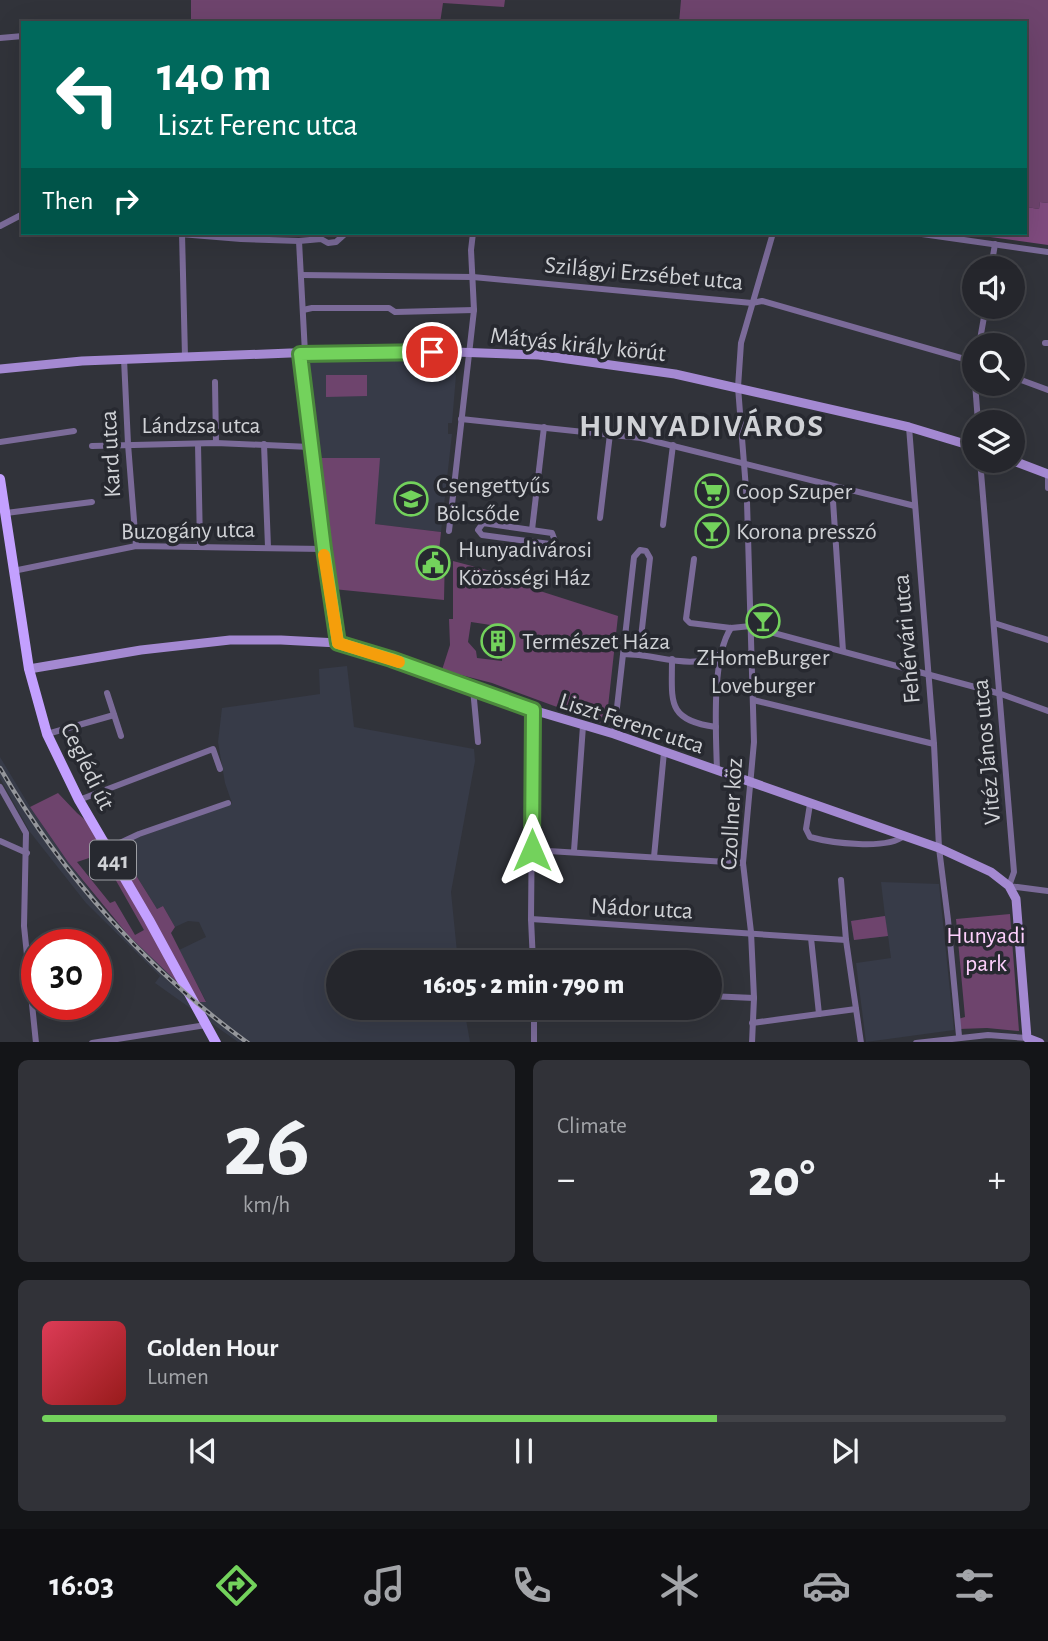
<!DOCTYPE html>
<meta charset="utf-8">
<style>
:root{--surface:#25262c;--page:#313238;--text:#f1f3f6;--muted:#a3a5a9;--line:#424348;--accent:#73d25c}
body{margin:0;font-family:"Alegreya Sans",sans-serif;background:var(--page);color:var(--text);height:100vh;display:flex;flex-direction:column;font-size:26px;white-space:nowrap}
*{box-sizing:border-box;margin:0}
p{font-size:23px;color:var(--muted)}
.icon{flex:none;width:38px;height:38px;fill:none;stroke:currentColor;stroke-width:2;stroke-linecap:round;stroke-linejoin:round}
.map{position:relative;height:1042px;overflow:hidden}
.sheet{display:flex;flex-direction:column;gap:18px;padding:18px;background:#141518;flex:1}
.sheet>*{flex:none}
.banner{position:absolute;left:21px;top:21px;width:1006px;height:214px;border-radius:0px;box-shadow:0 7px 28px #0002,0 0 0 2px var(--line);background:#00695c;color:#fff;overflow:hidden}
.controls{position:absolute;left:962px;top:256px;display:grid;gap:14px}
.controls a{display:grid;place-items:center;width:63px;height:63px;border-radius:50%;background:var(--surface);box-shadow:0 7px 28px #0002,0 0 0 2px var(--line);font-size:35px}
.speed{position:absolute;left:21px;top:929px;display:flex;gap:14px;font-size:35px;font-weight:700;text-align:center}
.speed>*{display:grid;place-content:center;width:91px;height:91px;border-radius:50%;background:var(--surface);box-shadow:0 7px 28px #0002,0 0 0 2px var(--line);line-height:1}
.speed .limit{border:10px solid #d22;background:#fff;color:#111}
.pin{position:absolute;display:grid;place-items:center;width:60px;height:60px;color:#fff;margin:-30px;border:4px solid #fff;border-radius:50%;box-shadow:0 2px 7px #0007}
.me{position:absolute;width:77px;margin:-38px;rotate:0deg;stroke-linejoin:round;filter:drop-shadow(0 0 5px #0008)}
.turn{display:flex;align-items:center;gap:24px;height:147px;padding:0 21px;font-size:32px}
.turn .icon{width:91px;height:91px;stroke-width:2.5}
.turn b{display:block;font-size:49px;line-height:60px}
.then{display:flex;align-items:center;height:66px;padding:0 21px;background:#0003;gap:14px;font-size:26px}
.big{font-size:52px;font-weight:800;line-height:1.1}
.sheet .card{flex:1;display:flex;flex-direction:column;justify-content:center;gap:10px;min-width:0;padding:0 24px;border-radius:10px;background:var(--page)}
.sheet .dial{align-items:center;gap:0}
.dial b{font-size:91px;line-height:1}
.song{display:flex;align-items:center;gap:21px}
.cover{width:84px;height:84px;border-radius:10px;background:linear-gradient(135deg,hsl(350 70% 55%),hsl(0 70% 35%))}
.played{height:7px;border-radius:4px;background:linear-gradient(90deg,var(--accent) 70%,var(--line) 70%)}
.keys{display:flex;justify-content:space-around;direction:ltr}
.heat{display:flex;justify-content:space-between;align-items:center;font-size:38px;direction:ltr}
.sheet .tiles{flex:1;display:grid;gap:18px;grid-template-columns:1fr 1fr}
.card:last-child{grid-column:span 2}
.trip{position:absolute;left:326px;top:950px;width:396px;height:70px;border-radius:35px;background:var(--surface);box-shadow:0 7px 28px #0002,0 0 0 2px var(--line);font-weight:800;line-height:70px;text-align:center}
.menu{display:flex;height:112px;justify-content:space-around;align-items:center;background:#0f0f12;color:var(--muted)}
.menu .icon{width:49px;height:49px}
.menu .on{color:var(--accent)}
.menu b{font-size:32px;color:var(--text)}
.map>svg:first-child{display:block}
.built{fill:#373b48}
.green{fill:#6e446d;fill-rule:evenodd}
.forest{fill:#7f4b7e}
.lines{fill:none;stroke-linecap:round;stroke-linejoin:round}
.street{stroke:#7b6b99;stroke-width:6}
.secondary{stroke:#a489d2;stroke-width:9}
.primary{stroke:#c3a0ff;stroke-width:10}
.rail-casing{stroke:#94969b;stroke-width:4.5}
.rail{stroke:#272930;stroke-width:2;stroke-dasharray:5;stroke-linecap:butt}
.route-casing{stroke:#4b883c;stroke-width:18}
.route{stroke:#73d25c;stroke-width:12}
.slow{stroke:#f59e0b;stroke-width:12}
.labels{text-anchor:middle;stroke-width:7;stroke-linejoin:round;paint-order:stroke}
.shield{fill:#272930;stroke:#9d9fa4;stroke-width:2}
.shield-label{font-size:23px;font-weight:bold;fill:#d0d2d6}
.street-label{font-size:24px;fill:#d0d2d6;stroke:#272930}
.poi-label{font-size:24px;fill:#d0d2d6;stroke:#272930;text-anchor:start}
.park-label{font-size:24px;fill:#fed0fd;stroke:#272930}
.district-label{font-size:32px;font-weight:bold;letter-spacing:2px;fill:#d0d2d6;stroke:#272930}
</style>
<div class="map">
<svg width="1048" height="1043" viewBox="0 0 1048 1043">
<rect width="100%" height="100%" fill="#31333a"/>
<!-- built -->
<g class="built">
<path d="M312 359 448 360 456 375 452 423H448V434H452L441 532 375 524 371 458H317L306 367 308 361Z"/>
<path d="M347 666 354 727 474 749 475 761 451 892 458 962H338V1008H464L470 1042H238L155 983 160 976 86 903 30 832 0 778V757L30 807 68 862 100 903 128 935 206 1001 179 950 206 937 199 922 188 921 175 927 163 906 157 909 119 848 145 834 232 803 225 783 218 742 222 708 320 694 319 669Z"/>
<path d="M881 882 939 884 954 1030 866 1042 856 963 891 958 888 936 854 940 851 921 885 916Z"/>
</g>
<!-- green -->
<g class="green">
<path d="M191 0H505L504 7 443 3 440 23H191Z"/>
<path d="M681 0H1048V203L1040 202 1039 209 1026 207V23H679Z"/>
<path d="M326 375H367V396L326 397Z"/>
<path d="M317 458H380L375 524 441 532 439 551 445 552 444 600 333 589Z"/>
<path d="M453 561 506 575V580L618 616 606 725 492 683 442 670 450 645 449 619H453ZM471 622 504 627 502 661 477 658 476 651 468 642Z"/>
<path d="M58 793 77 813 119 848 157 909 163 906 175 927 171 933 206 1002H198L128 935 68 862 30 807ZM101 854 144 930 135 935 115 901 110 903 77 862Z"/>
<path d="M1010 914 1019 1031 987 1028 959 1029 958 1019 965 1017 956 919Z"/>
<path d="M885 916 888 936 854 940 851 921Z"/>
</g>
<!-- forest -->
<path class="forest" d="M1040 202 1048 203V245L961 233H1026V207L1039 209Z"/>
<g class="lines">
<!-- street -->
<g class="street">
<path d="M0 38 23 36"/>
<path d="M0 226 23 214"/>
<path d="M168 233 241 239 299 241 321 239 328 243 336 242 346 233"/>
<path d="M182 233 185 357"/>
<path d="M915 233 1048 252"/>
<path d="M299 241 305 353"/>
<path d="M991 268 995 244"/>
<path d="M301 275 473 277 752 303 762 301 975 362"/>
<path d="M303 310 312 308H389L395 312 474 310"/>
<path d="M1045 343H1048"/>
<path d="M979 345 986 306"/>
<path d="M300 353 324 549 338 643"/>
<path d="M124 359 128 444 136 546"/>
<path d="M1013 377 1048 390"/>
<path d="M215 382 216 443"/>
<path d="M975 383 978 422"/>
<path d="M461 419 641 438 915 506"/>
<path d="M909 427 934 744 939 848 948 920 959 1036"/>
<path d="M0 442 74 431"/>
<path d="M198 444 200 545"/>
<path d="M264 444 268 547"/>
<path d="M92 446 216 443 310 447"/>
<path d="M980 460 1014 872 1009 886 1048 891"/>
<path d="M1048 474V488"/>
<path d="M832 486 843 651"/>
<path d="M6 513 92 502"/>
<path d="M600 518 610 434"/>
<path d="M483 523 552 533 555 541 550 544 482 535 478 530Z"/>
<path d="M663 525 673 445"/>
<path d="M532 530 544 427"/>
<path d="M449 531 474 310 471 250 473 233"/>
<path d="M694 559 686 619 690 623 731 628 751 626"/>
<path d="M13 571 136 546 324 549"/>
<path d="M994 623 1048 640"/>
<path d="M751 627 1001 694 1048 711"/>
<path d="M639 655C665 658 697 669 720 654"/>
<path d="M672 659C672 702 666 720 716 727"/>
<path d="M473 689 478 742"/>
<path d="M107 693 121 736"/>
<path d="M753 700 934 744"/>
<path d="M533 710 531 919 533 962"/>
<path d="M47 734 114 715"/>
<path d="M614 734 634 557 640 550 646 551 650 558 639 655 623 654"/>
<path d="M717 771C716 734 711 658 731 628"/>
<path d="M0 787 26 833 24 926 36 1043"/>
<path d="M79 800 213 749 220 769"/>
<path d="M810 804 806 829 810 837C831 843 887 850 904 836"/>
<path d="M0 841 27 853"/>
<path d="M107 849 139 834 228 803"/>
<path d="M532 850 743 863"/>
<path d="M574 851 583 726"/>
<path d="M654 857 664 752"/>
<path d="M841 880 846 940 861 1043"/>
<path d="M531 919 846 940"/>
<path d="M811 938 819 1014"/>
<path d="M709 996 754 998"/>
<path d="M534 1008V1043"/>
<path d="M752 1023 856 1009"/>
<path d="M92 1043 206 1025"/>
<path d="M752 1043 754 998 751 932 743 863 754 742 747 502 738 387 741 343 773 233"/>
<path d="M916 1043 988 1035 1027 1038"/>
</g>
<!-- secondary -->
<g class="secondary">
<path d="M0 369 82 361 290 353 455 352 539 355 675 374 909 427 975 447"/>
<path d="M1011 460 1048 474"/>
<path d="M29 669 141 650 230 640H281L338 643 391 659 533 710 614 734 939 848 991 872 1009 886 1016 899 1027 1038 1040 1043"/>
</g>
<!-- primary -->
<path class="primary" d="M0 479 29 669 47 734 79 800 149 920 216 1043"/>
<defs>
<path id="rail" d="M0 768C62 875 147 970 248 1043"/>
</defs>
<!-- rail casing -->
<use href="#rail" class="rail-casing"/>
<!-- rail -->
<use href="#rail" class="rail"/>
</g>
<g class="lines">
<defs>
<path id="route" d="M432 352 300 354 324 549 338 643 391 659 533 710 532 850"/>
</defs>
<!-- route casing -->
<use href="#route" class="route-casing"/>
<!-- route -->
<use href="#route" class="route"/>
<!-- slow -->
<path class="slow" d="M324 555 338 643 399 662"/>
</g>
<!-- icons -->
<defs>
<symbol id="supermarket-ring" viewBox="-11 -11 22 22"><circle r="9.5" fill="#272930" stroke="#73d25c" stroke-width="1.5"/><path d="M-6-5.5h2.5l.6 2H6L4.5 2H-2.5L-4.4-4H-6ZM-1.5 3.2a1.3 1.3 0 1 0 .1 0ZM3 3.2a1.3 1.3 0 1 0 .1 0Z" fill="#73d25c"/></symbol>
<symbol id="school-ring" viewBox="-11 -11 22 22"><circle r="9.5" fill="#272930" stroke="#73d25c" stroke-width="1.5"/><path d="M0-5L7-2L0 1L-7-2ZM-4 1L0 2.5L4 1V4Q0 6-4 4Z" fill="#73d25c"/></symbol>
<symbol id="bar-ring" viewBox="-11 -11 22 22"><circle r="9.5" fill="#272930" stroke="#73d25c" stroke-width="1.5"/><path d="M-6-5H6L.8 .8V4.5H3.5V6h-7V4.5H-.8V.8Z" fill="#73d25c"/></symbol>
<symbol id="civic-ring" viewBox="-11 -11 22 22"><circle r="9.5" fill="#272930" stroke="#73d25c" stroke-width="1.5"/><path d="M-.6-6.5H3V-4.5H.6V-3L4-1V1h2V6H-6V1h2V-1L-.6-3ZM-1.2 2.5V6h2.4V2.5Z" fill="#73d25c"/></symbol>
<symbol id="building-ring" viewBox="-11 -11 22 22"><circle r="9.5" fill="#272930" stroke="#73d25c" stroke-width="1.5"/><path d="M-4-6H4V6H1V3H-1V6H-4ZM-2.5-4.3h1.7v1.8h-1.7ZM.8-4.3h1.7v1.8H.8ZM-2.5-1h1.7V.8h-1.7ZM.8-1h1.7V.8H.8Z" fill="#73d25c"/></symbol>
</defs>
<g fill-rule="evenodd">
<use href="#supermarket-ring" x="693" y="472" width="38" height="38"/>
<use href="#school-ring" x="392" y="480" width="38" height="38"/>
<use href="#bar-ring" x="693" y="512" width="38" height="38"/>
<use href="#civic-ring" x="414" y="544" width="38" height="38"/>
<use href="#bar-ring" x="744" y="602" width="38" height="38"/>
<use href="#building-ring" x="479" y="622" width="38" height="38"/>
</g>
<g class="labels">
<!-- shield labels -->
<rect class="shield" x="90" y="840.5" width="46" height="39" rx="5"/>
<g class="shield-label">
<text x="113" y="868">441</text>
</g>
<!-- street labels -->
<g class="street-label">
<text transform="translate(644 273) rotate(5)" y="8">Szilágyi Erzsébet utca</text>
<text transform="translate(578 344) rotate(6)" y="8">Mátyás király körút</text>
<text x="201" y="433">Lándzsa utca</text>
<text transform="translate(110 454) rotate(-93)" y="8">Kard utca</text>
<text transform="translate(188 530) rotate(-1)" y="8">Buzogány utca</text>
<text transform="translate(906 639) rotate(-95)" y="8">Fehérvári utca</text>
<text transform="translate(632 723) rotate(18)" y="8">Liszt Ferenc utca</text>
<text transform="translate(986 752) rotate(-95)" y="8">Vitéz János utca</text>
<text transform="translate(88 766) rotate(64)" y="8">Ceglédi út</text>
<text transform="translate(731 814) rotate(-87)" y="8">Czollner köz</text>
<text transform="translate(642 908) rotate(3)" y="8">Nádor utca</text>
</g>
<!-- poi labels -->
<g class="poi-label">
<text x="436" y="493">Csengettyűs<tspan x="436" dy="28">Bölcsőde</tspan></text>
<text x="736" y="499">Coop Szuper</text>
<text x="736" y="539">Korona presszó</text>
<text x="458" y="557">Hunyadivárosi<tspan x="458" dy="28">Közösségi Ház</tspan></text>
<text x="522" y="649">Természet Háza</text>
<text x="763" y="665" text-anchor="middle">ZHomeBurger<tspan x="763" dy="28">Loveburger</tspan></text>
</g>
<!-- park labels -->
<g class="park-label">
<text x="986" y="943">Hunyadi<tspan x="986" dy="28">park</tspan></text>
</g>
<!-- district labels -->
<g class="district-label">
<text x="702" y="436">HUNYADIVÁROS</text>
</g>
</g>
</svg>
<div class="controls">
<a><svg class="icon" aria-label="sound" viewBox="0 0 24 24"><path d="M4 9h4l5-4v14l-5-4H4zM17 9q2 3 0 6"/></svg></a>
<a><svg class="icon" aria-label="search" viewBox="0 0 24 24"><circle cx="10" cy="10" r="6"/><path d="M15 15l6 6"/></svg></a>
<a><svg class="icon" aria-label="layers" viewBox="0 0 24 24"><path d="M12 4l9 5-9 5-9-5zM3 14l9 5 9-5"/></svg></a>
</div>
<div class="speed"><div class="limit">30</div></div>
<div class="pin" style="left:432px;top:352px;background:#d93025"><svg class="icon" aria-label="arrive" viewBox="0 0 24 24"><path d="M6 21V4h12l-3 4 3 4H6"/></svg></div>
<svg class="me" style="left:532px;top:850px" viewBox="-20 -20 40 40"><path d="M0-17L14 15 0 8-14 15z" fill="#73d25c" stroke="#fff" stroke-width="4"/></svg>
<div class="trip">16:05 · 2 min · 790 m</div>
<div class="banner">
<div class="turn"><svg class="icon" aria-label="left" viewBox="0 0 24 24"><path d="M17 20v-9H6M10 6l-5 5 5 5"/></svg><div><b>140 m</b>Liszt Ferenc utca</div></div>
<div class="then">Then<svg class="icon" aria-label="right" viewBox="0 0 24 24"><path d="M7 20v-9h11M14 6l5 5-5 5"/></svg></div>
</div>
</div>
<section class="sheet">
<div class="tiles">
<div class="card dial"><b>26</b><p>km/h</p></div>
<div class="card"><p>Climate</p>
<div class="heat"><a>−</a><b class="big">20°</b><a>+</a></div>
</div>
<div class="card">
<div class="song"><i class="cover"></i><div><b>Golden Hour</b><p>Lumen</p></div></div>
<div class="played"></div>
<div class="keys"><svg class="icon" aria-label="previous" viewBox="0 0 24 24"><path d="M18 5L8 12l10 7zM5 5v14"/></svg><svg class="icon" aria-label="pause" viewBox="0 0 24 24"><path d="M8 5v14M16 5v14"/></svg><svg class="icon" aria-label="next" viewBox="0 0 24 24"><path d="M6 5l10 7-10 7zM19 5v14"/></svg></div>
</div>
</div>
</section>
<nav class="menu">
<b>16:03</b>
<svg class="icon on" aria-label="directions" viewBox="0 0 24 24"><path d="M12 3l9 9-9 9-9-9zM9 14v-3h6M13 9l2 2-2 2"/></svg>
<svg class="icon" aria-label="music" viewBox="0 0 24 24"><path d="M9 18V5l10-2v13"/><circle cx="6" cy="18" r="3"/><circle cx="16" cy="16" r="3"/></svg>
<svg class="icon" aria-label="phone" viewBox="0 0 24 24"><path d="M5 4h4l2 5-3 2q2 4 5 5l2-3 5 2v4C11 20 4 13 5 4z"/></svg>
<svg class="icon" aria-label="climate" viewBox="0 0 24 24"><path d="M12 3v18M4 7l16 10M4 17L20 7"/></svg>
<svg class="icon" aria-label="car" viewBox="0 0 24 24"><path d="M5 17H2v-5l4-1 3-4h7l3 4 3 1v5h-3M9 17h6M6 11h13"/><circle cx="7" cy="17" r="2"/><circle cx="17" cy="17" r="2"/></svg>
<svg class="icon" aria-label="filters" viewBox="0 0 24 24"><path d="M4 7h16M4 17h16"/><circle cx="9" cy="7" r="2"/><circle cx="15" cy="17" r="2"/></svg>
</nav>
